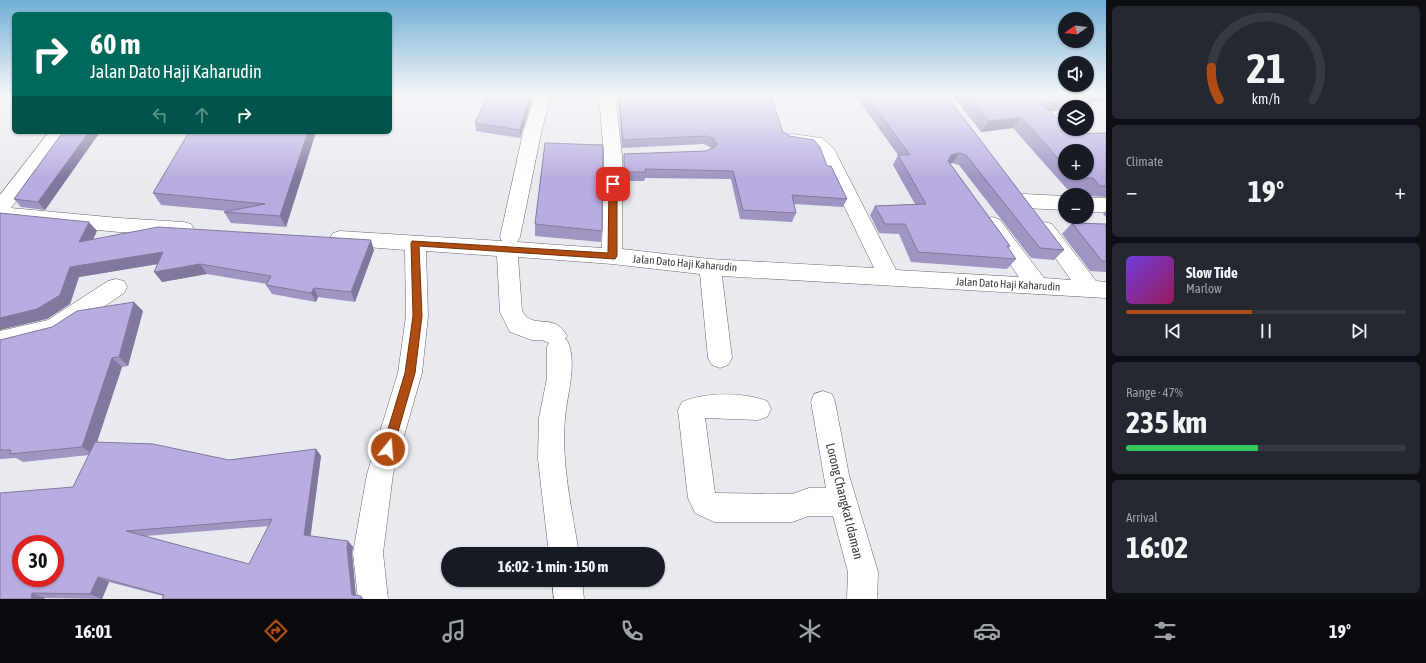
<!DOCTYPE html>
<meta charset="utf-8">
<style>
:root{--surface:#171b24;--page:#242831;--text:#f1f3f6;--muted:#9ea1a6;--line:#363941;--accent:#af4c13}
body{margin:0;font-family:"Asap Condensed",sans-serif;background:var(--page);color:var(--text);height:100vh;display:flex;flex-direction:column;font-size:15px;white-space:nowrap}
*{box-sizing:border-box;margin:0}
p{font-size:13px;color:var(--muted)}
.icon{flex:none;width:22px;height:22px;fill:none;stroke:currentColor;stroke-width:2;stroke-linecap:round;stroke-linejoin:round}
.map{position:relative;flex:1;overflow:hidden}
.panel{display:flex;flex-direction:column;gap:6px;padding:6px;background:#0d0f14;width:320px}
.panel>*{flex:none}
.top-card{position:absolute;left:12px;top:12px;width:380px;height:122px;border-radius:6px;box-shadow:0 1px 3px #0004;background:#00695c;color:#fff;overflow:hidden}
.needle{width:26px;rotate:256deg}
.fabs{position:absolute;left:1058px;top:12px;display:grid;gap:8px}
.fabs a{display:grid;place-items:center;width:36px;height:36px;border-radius:50%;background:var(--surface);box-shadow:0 1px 3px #0004;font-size:20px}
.speed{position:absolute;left:12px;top:535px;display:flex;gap:8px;font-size:20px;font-weight:700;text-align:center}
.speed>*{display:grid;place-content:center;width:52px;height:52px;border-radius:50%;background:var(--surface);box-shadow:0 1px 3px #0004;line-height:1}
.speed .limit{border:6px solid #d22;background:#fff;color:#111}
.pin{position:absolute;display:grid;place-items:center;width:34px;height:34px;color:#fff;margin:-17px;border-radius:8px;box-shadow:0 2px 6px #0006}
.me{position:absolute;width:44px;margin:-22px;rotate:17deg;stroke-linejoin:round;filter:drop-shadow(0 0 3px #0008)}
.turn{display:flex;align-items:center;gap:14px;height:84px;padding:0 12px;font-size:18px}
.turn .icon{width:52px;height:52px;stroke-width:2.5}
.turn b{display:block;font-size:28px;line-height:34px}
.lanes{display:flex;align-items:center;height:38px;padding:0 12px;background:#0003;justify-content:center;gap:20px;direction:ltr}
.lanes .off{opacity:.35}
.big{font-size:30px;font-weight:700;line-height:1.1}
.panel .widget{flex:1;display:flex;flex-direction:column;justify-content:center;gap:6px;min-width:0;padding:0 14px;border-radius:6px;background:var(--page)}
.panel .dial{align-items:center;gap:0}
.dial svg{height:104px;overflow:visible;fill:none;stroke:var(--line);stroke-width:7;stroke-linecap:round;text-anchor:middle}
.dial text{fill:var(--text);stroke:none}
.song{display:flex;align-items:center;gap:12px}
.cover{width:48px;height:48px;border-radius:6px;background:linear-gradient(135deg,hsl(260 70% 55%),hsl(330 70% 35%))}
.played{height:4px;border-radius:2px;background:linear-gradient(90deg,var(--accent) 45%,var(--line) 45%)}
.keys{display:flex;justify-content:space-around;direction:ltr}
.heat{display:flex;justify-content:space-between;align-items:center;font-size:22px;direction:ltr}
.charge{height:6px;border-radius:3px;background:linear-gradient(90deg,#34c759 47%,var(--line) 0)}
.trip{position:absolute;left:441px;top:547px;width:224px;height:40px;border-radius:20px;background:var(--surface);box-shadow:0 1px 3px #0004;font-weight:700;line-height:40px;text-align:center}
.dock{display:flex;height:64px;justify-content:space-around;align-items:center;background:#090b0e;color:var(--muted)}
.dock .icon{width:28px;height:28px}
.dock .current{color:var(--accent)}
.dock b{font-size:18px;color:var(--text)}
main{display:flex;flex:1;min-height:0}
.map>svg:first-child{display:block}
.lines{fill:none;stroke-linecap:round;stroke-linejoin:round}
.minor-casing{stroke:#646669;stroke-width:1}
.minor{fill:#fff;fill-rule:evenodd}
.wall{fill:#9f94c2;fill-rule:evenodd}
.shaded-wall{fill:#82789e}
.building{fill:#b9ace1;stroke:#82789e;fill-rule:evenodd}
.route{fill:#af4c13;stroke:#72310c}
.labels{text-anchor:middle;stroke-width:3;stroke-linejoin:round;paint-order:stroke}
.street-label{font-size:11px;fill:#3b3c3d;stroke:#fff}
.near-street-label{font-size:13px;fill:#3b3c3d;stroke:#fff}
</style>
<main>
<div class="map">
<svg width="1106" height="599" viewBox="0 0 1106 599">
<rect width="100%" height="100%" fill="#e9eaef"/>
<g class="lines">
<defs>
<g id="minor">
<path d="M535 95H551L541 133 520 237 517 242 602 248 604 156 599 95H615L622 156V249L710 259 874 268 820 156 811 147 786 143 783 139 786 135 792 134 822 138 834 149 896 270 1019 277 982 224 985 219 992 217 999 219 1044 278 1071 280 1035 229 1038 224 1045 222 1052 224 1096 281 1106 282V298L722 276 732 358 728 365 720 368 712 365 708 358 700 274 612 264 518 257 522 311C533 331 554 311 567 336L565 339 567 340C578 362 567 394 565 418 561 463 572 509 579 554H549L538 459 539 418 547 378V347L549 343 542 340H532L510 332 500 312 497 256 426 251 428 316 422 373 393 474 383 553 388 599H358L353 553 367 474 398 373 406 316 405 250 340 245 333 243 330 238 333 233 340 231 502 241 500 237 523 133Z"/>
<path d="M49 132H67L11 208 119 218 184 222 191 224 194 229 191 234 184 236 119 232 0 221V195Z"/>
<path d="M1024 194 1065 196V210L1024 208 1017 206 1014 201 1017 196Z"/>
<rect x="1087" y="198" width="19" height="14"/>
<path d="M116 279 124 281 127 287 124 293 62 335 0 351V331L48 320 108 281Z"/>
<path d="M823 391 832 394 835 402 849 475 878 572 877 599H847L848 572 833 516H809L792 522H714L695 513 688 498 678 410 682 402C705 392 743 392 767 401L771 409 767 417 758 420 705 418 715 493 792 494 809 488H826L811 402 814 394Z"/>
<path d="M552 580H582L584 599H554Z"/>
</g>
</defs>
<!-- minor casing -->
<use href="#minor" class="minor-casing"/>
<!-- minor -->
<use href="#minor" class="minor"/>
</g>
<!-- wall -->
<g class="wall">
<path d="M488 95H532L531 98V103L520 138 476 131 475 123Z"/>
<path d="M618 95 783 133 789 136 827 166 847 199 843 207 794 204 796 213 792 222 740 219 731 179 645 178 644 181H624V154L706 151 712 149 710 147 704 144 622 148 618 102Z"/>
<path d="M855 95H946L1064 250 1054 260 1031 258 959 165 952 163H950L1010 246 1008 249 1016 259 1007 269 911 262 899 234 879 233 870 215 875 206 915 204 893 165 898 155Z"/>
<path d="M954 95H1106V100L1074 107H1065V109L1050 112 1077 134 1106 133V197L1089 196 1083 189H1067L1013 128 981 132 953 96ZM1065 151 1087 173H1065Z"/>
<path d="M63 132H100L45 210 21 207 14 199Z"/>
<path d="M316 132 286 227 231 223 224 212 228 211 161 205 153 193Z"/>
<path d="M1106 211V217L1103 214Z"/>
<path d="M1072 223 1106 224V272L1090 271 1062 234Z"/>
<path d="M535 224 602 231 601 242 535 236Z"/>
<path d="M97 231 93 239 374 250 355 302 318 297 316 302 272 294 266 285 267 284 207 274 162 282 158 264 79 277 70 304 47 319Z"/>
<path d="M143 311 128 366 122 367 97 442 229 460 316 449 321 456 310 536 348 541 353 547 352 553 356 595 361 596 364 599H162L163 596 109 582 102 599 45 598 44 599H0L73 487 89 455 23 462 16 458 0 459V340ZM269 526 249 564 145 536Z"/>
</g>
<!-- shaded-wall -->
<g class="shaded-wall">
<path d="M529 95H532L531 98V103L520 138V130Z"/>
<path d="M1089 95H1106V100L1074 107H1065V109L1033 115 1041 104Z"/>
<path d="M1021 117 1013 128 981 132 989 121Z"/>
<path d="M89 132H100L45 210 38 202Z"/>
<path d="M308 132H316L286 227 280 216Z"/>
<path d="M959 153 952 163 945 165 951 155Z"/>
<path d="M89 222 97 231 87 252 79 242Z"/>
<path d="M371 240 374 250 355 302 351 292Z"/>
<path d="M163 252 170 262 79 277 70 304 47 319 0 330V318L70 267Z"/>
<path d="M200 264 207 274 162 282 154 272Z"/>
<path d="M314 288 318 297 316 302 311 293Z"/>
<path d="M134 302 143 311 128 366 119 357Z"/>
<path d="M112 358 122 367 93 454 82 447Z"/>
<path d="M316 449 321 456 310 541 304 535Z"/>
<path d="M348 541 353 547 352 553 356 599 352 595 347 548Z"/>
<path d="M98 577 109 582 102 599 90 594Z"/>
<path d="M32 593 45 598 44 599H31Z"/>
</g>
<!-- building -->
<g class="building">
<path d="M488 95H531L520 130 475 123Z"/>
<path d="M619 95H771L783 133H786L789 136 814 140 820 147 827 166H831L847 199 792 195 796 213 743 210 733 171 645 169 646 172H624V154L706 151 713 148 717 144 713 138 706 136 623 140Z"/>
<path d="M866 95H946L1064 250 1040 248 966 155 959 153 951 155 948 161 1010 246H1007L1016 259 918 252 905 224H885L875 206 926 204 898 155H910Z"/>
<path d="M967 95H1089L1041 104 1065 124V129H1071L1077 134 1106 133V186H1100L1093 178H1076L1072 173H1087V151H1065V166L1021 117 989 121Z"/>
<path d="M63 132H89L38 202 14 199Z"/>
<path d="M189 132H308L280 216 224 212 265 204 153 193Z"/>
<path d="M545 143 603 145 602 231 535 224Z"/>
<path d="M0 213 89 222 79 242 158 227 371 240 351 292 314 288 311 293 266 285 271 276 200 264 154 272 163 252 70 267 60 295 37 309 0 318Z"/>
<path d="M1072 223 1106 224V261H1102Z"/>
<path d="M134 302 119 357 112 358 82 447 10 454 11 450H0V340L52 327 77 311Z"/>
<path d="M95 442 153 444 229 460 316 449 304 535 348 541 347 548 352 595 361 596V599H162L164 595 98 577 90 594 32 593 31 599H0V493L73 487ZM272 519 249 564 126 531ZM21 544H55V578H21Z"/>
</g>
<!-- sky -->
<linearGradient id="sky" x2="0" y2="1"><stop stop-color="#71aed4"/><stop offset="0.53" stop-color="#f5f6f8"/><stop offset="1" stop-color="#f5f6f8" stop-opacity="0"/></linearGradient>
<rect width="1106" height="179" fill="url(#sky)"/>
<!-- route -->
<path class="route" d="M613 182 617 184V256L615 259 419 246 422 316 415 373 393 449 392 453 388 455 384 453 382 449 405 373 413 316 411 243 412 241 608 253 609 184Z"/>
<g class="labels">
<!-- street labels -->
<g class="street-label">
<text transform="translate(685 263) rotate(5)" y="4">Jalan Dato Haji Kaharudin</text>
<text transform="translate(1008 284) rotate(3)" y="4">Jalan Dato Haji Kaharudin</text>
</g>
<!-- near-street labels -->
<g class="near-street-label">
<text transform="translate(845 501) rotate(76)" y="5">Lorong Changkat Idaman</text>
</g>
</g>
</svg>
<div class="fabs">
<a><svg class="needle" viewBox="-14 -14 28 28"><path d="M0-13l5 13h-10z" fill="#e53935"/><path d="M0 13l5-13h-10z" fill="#9ea1a6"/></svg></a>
<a><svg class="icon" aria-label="sound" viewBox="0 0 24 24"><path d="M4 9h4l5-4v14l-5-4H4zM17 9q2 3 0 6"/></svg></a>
<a><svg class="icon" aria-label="layers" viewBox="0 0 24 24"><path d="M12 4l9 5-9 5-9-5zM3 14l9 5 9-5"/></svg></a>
<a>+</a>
<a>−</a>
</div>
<div class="speed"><div class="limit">30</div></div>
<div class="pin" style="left:613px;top:184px;background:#d93025"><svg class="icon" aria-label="arrive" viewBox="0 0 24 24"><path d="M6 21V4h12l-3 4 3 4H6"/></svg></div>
<svg class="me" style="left:388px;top:449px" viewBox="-20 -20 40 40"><circle r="17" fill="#af4c13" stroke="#fff" stroke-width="3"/><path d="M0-11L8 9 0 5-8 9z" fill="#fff"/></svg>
<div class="trip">16:02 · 1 min · 150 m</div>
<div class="top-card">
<div class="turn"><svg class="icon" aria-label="right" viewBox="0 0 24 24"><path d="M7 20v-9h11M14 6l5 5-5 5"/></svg><div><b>60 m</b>Jalan Dato Haji Kaharudin</div></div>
<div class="lanes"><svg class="icon off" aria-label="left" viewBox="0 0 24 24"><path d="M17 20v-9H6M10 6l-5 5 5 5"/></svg><svg class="icon off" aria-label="ahead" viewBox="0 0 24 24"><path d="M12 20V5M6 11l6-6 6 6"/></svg><svg class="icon" aria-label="right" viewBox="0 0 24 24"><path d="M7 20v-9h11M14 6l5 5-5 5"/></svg></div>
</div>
</div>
<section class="panel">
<div class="widget dial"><svg viewBox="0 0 100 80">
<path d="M14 69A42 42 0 1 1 86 69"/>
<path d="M14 69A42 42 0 0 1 8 44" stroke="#af4c13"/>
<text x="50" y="56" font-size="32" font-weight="700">21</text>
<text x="50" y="72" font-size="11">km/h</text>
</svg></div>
<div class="widget"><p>Climate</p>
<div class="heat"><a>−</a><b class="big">19°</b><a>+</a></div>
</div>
<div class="widget">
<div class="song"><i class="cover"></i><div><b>Slow Tide</b><p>Marlow</p></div></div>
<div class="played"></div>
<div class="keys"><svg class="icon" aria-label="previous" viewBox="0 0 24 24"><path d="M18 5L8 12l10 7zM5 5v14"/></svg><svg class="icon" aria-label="pause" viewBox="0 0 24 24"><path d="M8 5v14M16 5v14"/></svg><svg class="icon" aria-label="next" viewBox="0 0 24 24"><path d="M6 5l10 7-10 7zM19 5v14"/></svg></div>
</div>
<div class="widget"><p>Range · 47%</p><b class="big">235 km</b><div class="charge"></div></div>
<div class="widget"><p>Arrival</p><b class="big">16:02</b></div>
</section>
</main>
<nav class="dock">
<b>16:01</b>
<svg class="icon current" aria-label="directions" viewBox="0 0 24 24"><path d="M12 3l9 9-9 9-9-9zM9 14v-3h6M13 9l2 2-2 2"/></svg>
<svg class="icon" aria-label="music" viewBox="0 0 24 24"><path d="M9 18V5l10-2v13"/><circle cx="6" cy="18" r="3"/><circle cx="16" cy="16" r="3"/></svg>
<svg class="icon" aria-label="phone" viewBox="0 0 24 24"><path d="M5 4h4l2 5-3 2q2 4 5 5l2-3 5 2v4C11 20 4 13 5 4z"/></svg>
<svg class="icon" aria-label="climate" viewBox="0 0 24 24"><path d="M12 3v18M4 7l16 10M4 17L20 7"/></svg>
<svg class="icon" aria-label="car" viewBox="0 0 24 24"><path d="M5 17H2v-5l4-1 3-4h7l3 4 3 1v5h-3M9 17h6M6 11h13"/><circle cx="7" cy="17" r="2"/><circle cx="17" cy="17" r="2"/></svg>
<svg class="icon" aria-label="filters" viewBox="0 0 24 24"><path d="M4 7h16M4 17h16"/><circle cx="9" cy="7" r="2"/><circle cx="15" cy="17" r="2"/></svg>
<b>19°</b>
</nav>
